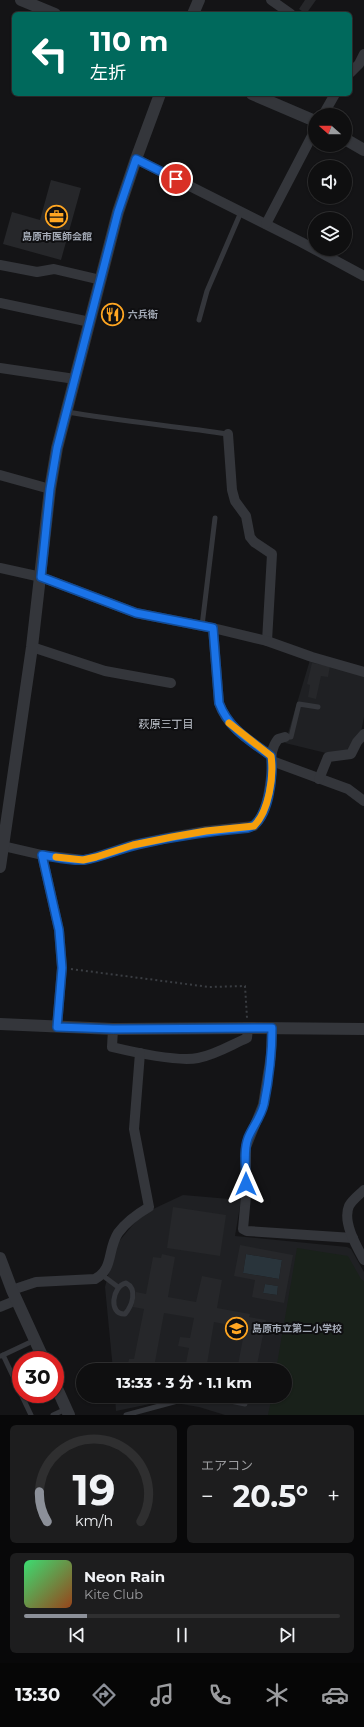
<!DOCTYPE html>
<html lang="ja">
<meta charset="utf-8">
<style>
:root{--surface:#0f0f10;--page:#1d1d1e;--text:#f1f3f6;--muted:#9b9c9f;--line:#2f2f30;--accent:#8c9099}
body{margin:0;font-family:Montserrat,"Noto Sans JP",sans-serif;background:var(--page);color:var(--text);height:100vh;display:flex;flex-direction:column;font-size:15px;white-space:nowrap}
*{box-sizing:border-box;margin:0}
p{font-size:13px;color:var(--muted)}
.icon{flex:none;width:22px;height:22px;fill:none;stroke:currentColor;stroke-width:2;stroke-linecap:round;stroke-linejoin:round}
.map{position:relative;height:1415px;overflow:hidden}
.sheet{display:flex;flex-direction:column;gap:10px;padding:10px;background:#080809;flex:1}
.sheet>*{flex:none}
.guide{position:absolute;left:12px;top:12px;width:340px;height:84px;border-radius:6px;box-shadow:0 1px 3px #0004,0 0 0 1px var(--line);background:#00695c;color:#fff;overflow:hidden}
.needle{width:26px;rotate:291deg}
.fabs{position:absolute;left:308px;top:108px;display:grid;gap:8px}
.fabs a{display:grid;place-items:center;width:44px;height:44px;border-radius:50%;background:var(--surface);box-shadow:0 1px 3px #0004,0 0 0 1px var(--line);font-size:20px}
.speed{position:absolute;left:12px;top:1351px;display:flex;gap:8px;font-size:20px;font-weight:700;text-align:center}
.speed>*{display:grid;place-content:center;width:52px;height:52px;border-radius:50%;background:var(--surface);box-shadow:0 1px 3px #0004,0 0 0 1px var(--line);line-height:1}
.speed .limit{border:6px solid #d22;background:#fff;color:#111}
.pin{position:absolute;display:grid;place-items:center;width:34px;height:34px;color:#fff;margin:-17px;border:2px solid #fff;border-radius:50%;box-shadow:0 1px 4px #0007}
.me{position:absolute;width:44px;margin:-22px;rotate:0deg;stroke-linejoin:round;filter:drop-shadow(0 0 3px #0008)}
.turn{display:flex;align-items:center;gap:14px;height:84px;padding:0 12px;font-size:18px}
.turn .icon{width:52px;height:52px;stroke-width:2.5}
.turn b{display:block;font-size:28px;line-height:34px}
.big{font-size:30px;font-weight:700;line-height:1.1}
.sheet .widget{flex:1;display:flex;flex-direction:column;justify-content:center;gap:6px;min-width:0;padding:0 14px;border-radius:6px;background:var(--page)}
.sheet .dial{align-items:center;gap:0}
.dial svg{height:104px;overflow:visible;fill:none;stroke:var(--line);stroke-width:7;stroke-linecap:round;text-anchor:middle}
.dial text{fill:var(--text);stroke:none}
.song{display:flex;align-items:center;gap:12px}
.cover{width:48px;height:48px;border-radius:6px;background:linear-gradient(135deg,hsl(140 70% 55%),hsl(20 70% 35%))}
.played{height:4px;border-radius:2px;background:linear-gradient(90deg,var(--accent) 20%,var(--line) 20%)}
.keys{display:flex;justify-content:space-around;direction:ltr}
.heat{display:flex;justify-content:space-between;align-items:center;font-size:22px;direction:ltr}
.sheet .tiles{flex:1;display:grid;gap:10px;grid-template-columns:1fr 1fr}
.widget:last-child{grid-column:span 2}
.trip{position:absolute;left:76px;top:1363px;width:216px;height:40px;border-radius:20px;background:var(--surface);box-shadow:0 1px 3px #0004,0 0 0 1px var(--line);font-weight:700;line-height:40px;text-align:center}
.tab-bar{display:flex;height:64px;justify-content:space-around;align-items:center;background:#060606;color:var(--muted)}
.tab-bar .icon{width:28px;height:28px}
.tab-bar .on{color:var(--accent)}
.tab-bar b{font-size:18px;color:var(--text)}
.map>svg:first-child{display:block}
.built{fill:#1f2023}
.green{fill:#19211a}
.water{fill:#29343b}
.building{fill:#26272a;fill-rule:evenodd}
.lines{fill:none;stroke-linecap:round;stroke-linejoin:round}
.path{stroke:#3a3d42;stroke-width:2;stroke-dasharray:2 3;stroke-linecap:butt}
.service{stroke:#34363b;stroke-width:5}
.minor{stroke:#34363b;stroke-width:10}
.tertiary{stroke:#34363b;stroke-width:12}
.route-casing{stroke:#114b97;stroke-width:10}
.route{stroke:#1a73e8;stroke-width:7}
.slow{stroke:#f59e0b;stroke-width:7}
.labels{text-anchor:middle;stroke-width:4;stroke-linejoin:round;paint-order:stroke}
.poi-label{font-size:10px;font-weight:bold;fill:#a4abb7;stroke:#0f0f11;text-anchor:start}
.neighbourhood-label{font-size:11px;fill:#c5cad3;stroke:#0f0f11}
</style>
<div class="map">
<svg width="364" height="1415" viewBox="0 0 364 1415">
<rect width="100%" height="100%" fill="#141416"/>
<!-- built -->
<g class="built">
<path d="M310 660 364 676V717L361 732 350 750 326 753 285 743Z"/>
<path d="M183 1195 241 1200 235 1236 347 1247 351 1249 364 1272V1415H225L199 1407 164 1401 116 1411 115 1396H285V1370H113L105 1287 116 1245 136 1221 151 1210Z"/>
</g>
<!-- green -->
<path class="green" d="M297 1248 348 1256 361 1279 364 1281V1415H268L272 1396H285V1370H276Z"/>
<!-- water -->
<g class="water">
<path d="M246 1254 282 1260 279 1279 243 1273Z"/>
<path d="M265 1284 278 1286 277 1295 263 1293Z"/>
</g>
<!-- building -->
<g class="building">
<path d="M305 0H316L306 14 299 9Z"/>
<path d="M51 180 81 188 61 260 3 244 12 212 40 220Z"/>
<path d="M104 305 122 310 119 322 101 318Z"/>
<path d="M312 663 330 666 328 677 321 676 316 699 308 697 310 685 307 684Z"/>
<path d="M173 1207 226 1215 220 1256 167 1248Z"/>
<path d="M240 1245 293 1255 284 1303 252 1297 255 1280 234 1276ZM246 1254 282 1260 279 1279 243 1273ZM265 1284 278 1286 277 1295 263 1293Z"/>
<path d="M162 1254 175 1257 168 1297 196 1302 202 1276 222 1280 217 1308 250 1314 249 1317 266 1320 256 1370H237L245 1328 214 1322 206 1370 127 1369 129 1359H134L144 1309 133 1307 136 1292 146 1294 153 1257 161 1258ZM164 1313 194 1318 190 1338 180 1337 178 1346 189 1348 185 1368 155 1362Z"/>
</g>
<g class="lines">
<!-- path -->
<path class="path" d="M71 969 209 987 245 986 247 1018"/>
<!-- service -->
<g class="service">
<path d="M199 320 207 291 241 212"/>
<path d="M67 412C120 421 174 426 228 434"/>
<path d="M202 626 215 518"/>
<path d="M285 737H291L299 704 318 707"/>
<path d="M102 1275 118 1287"/>
<path d="M126 1283C138 1289 132 1306 125 1314 108 1315 112 1286 126 1283Z"/>
<path d="M3 1355 21 1393"/>
<path d="M1 1356 35 1340"/>
<path d="M21 1394 31 1415"/>
<path d="M206 1396 245 1404"/>
<path d="M53 1415 66 1409"/>
<path d="M126 1415 196 1396"/>
</g>
<!-- minor -->
<g class="minor">
<path d="M271 0 291 14"/>
<path d="M350 73 359 64 364 54"/>
<path d="M323 115 335 94"/>
<path d="M136 159 301 242 364 276"/>
<path d="M266 224 315 130"/>
<path d="M0 265 37 272 54 269 101 280"/>
<path d="M0 303 90 322"/>
<path d="M0 368 75 379"/>
<path d="M228 434 232 490 235 501 246 516 250 537 254 542 272 554 267 641"/>
<path d="M0 475 50 489"/>
<path d="M0 568 41 577 136 613 213 628 267 641 312 657 364 672"/>
<path d="M213 628 219 703C228 729 250 740 271 756"/>
<path d="M32 647 105 671 171 683"/>
<path d="M272 761 348 789 364 801"/>
<path d="M319 779 328 757 351 754 357 742 364 734"/>
<path d="M3 846 42 855 83 860 96 857 133 845 172 837 206 831 254 826C266 814 269 794 271 777 273 762 268 752 278 739L285 737"/>
<path d="M42 855 59 930 62 967 57 1027"/>
<path d="M272 1028 271 1055 263 1105 246 1147V1196L243 1229 247 1231 353 1238"/>
<path d="M113 1029 112 1047C133 1052 178 1062 198 1058 215 1055 231 1045 247 1038L248 1028"/>
<path d="M364 1190C359 1195 352 1200 349 1206 342 1222 357 1247 364 1260"/>
<path d="M12 1290 36 1282 95 1279C114 1269 107 1250 118 1233 126 1222 137 1214 149 1207L134 1129 140 1053"/>
<path d="M0 1307 17 1300"/>
</g>
<!-- tertiary -->
<g class="tertiary">
<path d="M21 0 55 14"/>
<path d="M193 14 199 0"/>
<path d="M252 94 315 121"/>
<path d="M345 139 364 150"/>
<path d="M0 867 32 647 50 489 57 448 118 212 136 159 160 94"/>
<path d="M0 1024 113 1029 248 1028 364 1029"/>
<path d="M0 1258 12 1290 44 1360"/>
<path d="M55 1384 69 1415"/>
</g>
</g>
<g class="lines">
<defs>
<path id="route" d="M176 179 136 159 118 212 57 448 50 489 41 577 136 613 213 628 219 703C229 729 249 740 271 756 274 774 269 822 248 828 211 831 176 836 140 844 121 848 103 857 84 860 71 861 55 857 42 855L59 930 62 968 57 1027 113 1029 272 1028C272 1053 269 1079 264 1104 261 1117 253 1126 248 1138 243 1151 246 1169 246 1184"/>
</defs>
<!-- route casing -->
<use href="#route" class="route-casing"/>
<!-- route -->
<use href="#route" class="route"/>
<!-- slow -->
<path class="slow" d="M56 857 83 860 96 857 133 845 172 837 206 831 254 826C269 811 274 776 271 756L229 723"/>
</g>
<!-- icons -->
<defs>
<symbol id="office-ring" viewBox="-11 -11 22 22"><circle r="9.5" fill="#0f0f11" stroke="#ffa622" stroke-width="1.5"/><path d="M-6-3h4V-5.5h4V-3h4V5H-6ZM-1-4.5V-3h2v-1.5ZM-6 0V1H6V0Z" fill="#ffa622"/></symbol>
<symbol id="restaurant-ring" viewBox="-11 -11 22 22"><circle r="9.5" fill="#0f0f11" stroke="#ffa622" stroke-width="1.5"/><path d="M-5-6h1v4h1v-4h1v4h1v-4h1v5L-1.5 .5V6h-2V.5L-5-1ZM5-6V6H3V1.5H1.5Q1.5-4 5-6Z" fill="#ffa622"/></symbol>
<symbol id="school-ring" viewBox="-11 -11 22 22"><circle r="9.5" fill="#0f0f11" stroke="#ffa622" stroke-width="1.5"/><path d="M0-5L7-2L0 1L-7-2ZM-4 1L0 2.5L4 1V4Q0 6-4 4Z" fill="#ffa622"/></symbol>
</defs>
<g fill-rule="evenodd">
<use href="#office-ring" x="44" y="204" width="25" height="25"/>
<use href="#restaurant-ring" x="100" y="302" width="25" height="25"/>
<use href="#school-ring" x="224" y="1316" width="25" height="25"/>
</g>
<g class="labels">
<!-- poi labels -->
<g class="poi-label">
<text x="57" y="240" text-anchor="middle">島原市医師会館</text>
<text x="128" y="318">六兵衛</text>
<text x="252" y="1332">島原市立第二小学校</text>
</g>
<!-- neighbourhood labels -->
<g class="neighbourhood-label">
<text x="166" y="728">萩原三丁目</text>
</g>
</g>
</svg>
<div class="fabs">
<a><svg class="needle" viewBox="-14 -14 28 28"><path d="M0-13l5 13h-10z" fill="#e53935"/><path d="M0 13l5-13h-10z" fill="#9b9c9f"/></svg></a>
<a><svg class="icon" aria-label="sound" viewBox="0 0 24 24"><path d="M4 9h4l5-4v14l-5-4H4zM17 9q2 3 0 6"/></svg></a>
<a><svg class="icon" aria-label="layers" viewBox="0 0 24 24"><path d="M12 4l9 5-9 5-9-5zM3 14l9 5 9-5"/></svg></a>
</div>
<div class="speed"><div class="limit">30</div></div>
<div class="pin" style="left:176px;top:179px;background:#d93025"><svg class="icon" aria-label="arrive" viewBox="0 0 24 24"><path d="M6 21V4h12l-3 4 3 4H6"/></svg></div>
<svg class="me" style="left:246px;top:1184px" viewBox="-20 -20 40 40"><path d="M0-17L14 15 0 8-14 15z" fill="#1a73e8" stroke="#fff" stroke-width="4"/></svg>
<div class="trip">13:33 · 3 分 · 1.1 km</div>
<div class="guide">
<div class="turn"><svg class="icon" aria-label="left" viewBox="0 0 24 24"><path d="M17 20v-9H6M10 6l-5 5 5 5"/></svg><div><b>110 m</b>左折</div></div>
</div>
</div>
<section class="sheet">
<div class="tiles">
<div class="widget dial"><svg viewBox="0 0 100 80">
<path d="M14 69A42 42 0 1 1 86 69"/>
<path d="M14 69A42 42 0 0 1 8 46" stroke="#8c9099"/>
<text x="50" y="56" font-size="32" font-weight="700">19</text>
<text x="50" y="72" font-size="11">km/h</text>
</svg></div>
<div class="widget"><p>エアコン</p>
<div class="heat"><a>−</a><b class="big">20.5°</b><a>+</a></div>
</div>
<div class="widget">
<div class="song"><i class="cover"></i><div><b>Neon Rain</b><p>Kite Club</p></div></div>
<div class="played"></div>
<div class="keys"><svg class="icon" aria-label="previous" viewBox="0 0 24 24"><path d="M18 5L8 12l10 7zM5 5v14"/></svg><svg class="icon" aria-label="pause" viewBox="0 0 24 24"><path d="M8 5v14M16 5v14"/></svg><svg class="icon" aria-label="next" viewBox="0 0 24 24"><path d="M6 5l10 7-10 7zM19 5v14"/></svg></div>
</div>
</div>
</section>
<nav class="tab-bar">
<b>13:30</b>
<svg class="icon on" aria-label="directions" viewBox="0 0 24 24"><path d="M12 3l9 9-9 9-9-9zM9 14v-3h6M13 9l2 2-2 2"/></svg>
<svg class="icon" aria-label="music" viewBox="0 0 24 24"><path d="M9 18V5l10-2v13"/><circle cx="6" cy="18" r="3"/><circle cx="16" cy="16" r="3"/></svg>
<svg class="icon" aria-label="phone" viewBox="0 0 24 24"><path d="M5 4h4l2 5-3 2q2 4 5 5l2-3 5 2v4C11 20 4 13 5 4z"/></svg>
<svg class="icon" aria-label="climate" viewBox="0 0 24 24"><path d="M12 3v18M4 7l16 10M4 17L20 7"/></svg>
<svg class="icon" aria-label="car" viewBox="0 0 24 24"><path d="M5 17H2v-5l4-1 3-4h7l3 4 3 1v5h-3M9 17h6M6 11h13"/><circle cx="7" cy="17" r="2"/><circle cx="17" cy="17" r="2"/></svg>
</nav>
